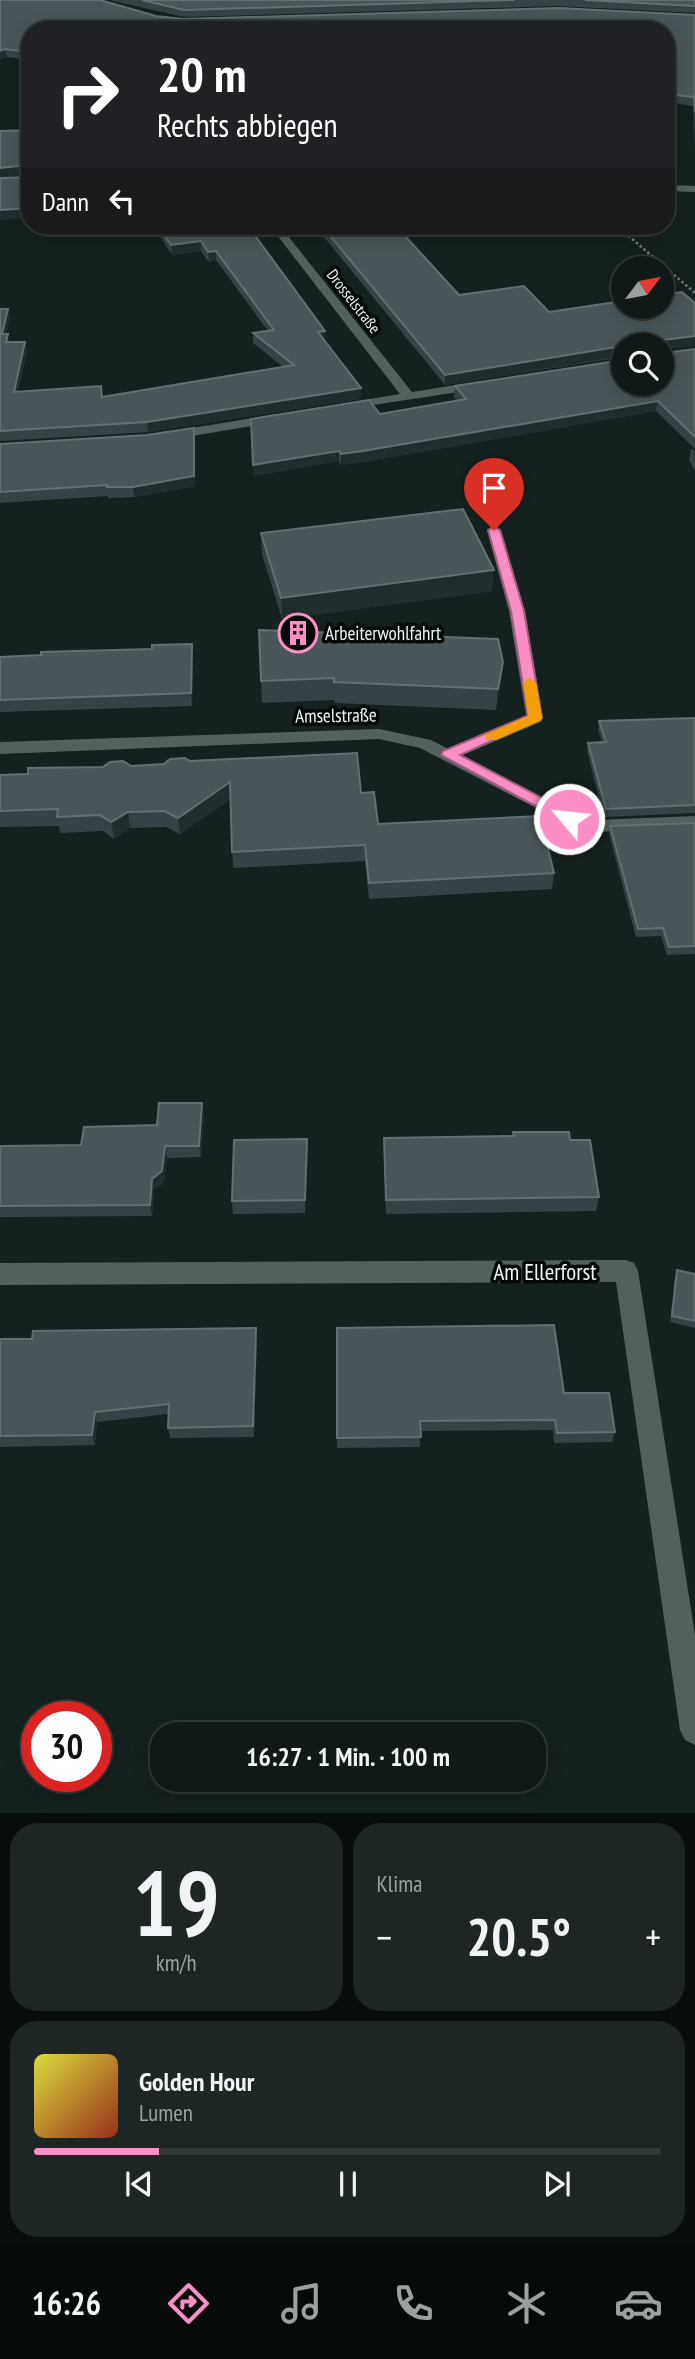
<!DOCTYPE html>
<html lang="de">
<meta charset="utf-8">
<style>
:root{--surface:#101917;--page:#1e2624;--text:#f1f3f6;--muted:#9ca0a1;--line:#303836;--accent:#fb8fc5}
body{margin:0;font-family:"PT Sans Narrow",sans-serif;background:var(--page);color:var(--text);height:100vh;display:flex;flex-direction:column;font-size:26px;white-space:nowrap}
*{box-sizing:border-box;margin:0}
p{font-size:23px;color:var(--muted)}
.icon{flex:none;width:38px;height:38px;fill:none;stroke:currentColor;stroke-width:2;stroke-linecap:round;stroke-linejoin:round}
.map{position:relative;height:1813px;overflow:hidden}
.drawer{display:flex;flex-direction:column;gap:10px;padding:10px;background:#090e0d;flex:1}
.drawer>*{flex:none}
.top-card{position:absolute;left:21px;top:21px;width:654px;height:214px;border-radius:28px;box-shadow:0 4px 18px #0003,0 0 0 2px var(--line);background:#202124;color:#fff;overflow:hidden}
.needle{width:46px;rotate:58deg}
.controls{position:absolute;left:611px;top:256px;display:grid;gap:14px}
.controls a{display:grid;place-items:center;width:63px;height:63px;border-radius:50%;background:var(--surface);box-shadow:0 4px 18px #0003,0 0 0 2px var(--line);font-size:35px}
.speed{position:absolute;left:21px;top:1701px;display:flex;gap:14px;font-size:35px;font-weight:700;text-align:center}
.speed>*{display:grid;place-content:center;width:91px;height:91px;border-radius:50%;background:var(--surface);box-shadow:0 4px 18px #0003,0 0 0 2px var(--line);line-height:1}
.speed .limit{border:10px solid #d22;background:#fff;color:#111}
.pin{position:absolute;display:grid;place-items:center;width:60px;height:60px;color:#fff;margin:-72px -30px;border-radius:50% 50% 50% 0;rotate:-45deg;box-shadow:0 0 7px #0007}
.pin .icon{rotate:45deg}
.me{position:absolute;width:77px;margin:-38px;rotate:298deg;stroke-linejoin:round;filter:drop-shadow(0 0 5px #0008)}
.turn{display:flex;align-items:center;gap:24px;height:147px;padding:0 21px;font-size:32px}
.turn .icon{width:91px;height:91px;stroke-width:2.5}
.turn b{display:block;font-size:49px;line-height:60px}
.then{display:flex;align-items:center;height:66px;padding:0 21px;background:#0003;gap:14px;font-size:26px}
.big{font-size:52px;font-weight:800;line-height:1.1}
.drawer .widget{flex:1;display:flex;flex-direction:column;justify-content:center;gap:10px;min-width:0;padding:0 24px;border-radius:28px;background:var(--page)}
.drawer .dial{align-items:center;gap:0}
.dial b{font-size:91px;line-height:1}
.song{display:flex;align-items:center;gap:21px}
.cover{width:84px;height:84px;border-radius:10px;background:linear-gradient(135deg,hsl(60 70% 55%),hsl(10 70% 35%))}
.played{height:7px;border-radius:4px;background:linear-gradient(90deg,var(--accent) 20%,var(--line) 20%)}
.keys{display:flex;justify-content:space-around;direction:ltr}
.heat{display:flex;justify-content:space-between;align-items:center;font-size:38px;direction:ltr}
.drawer .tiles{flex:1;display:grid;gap:10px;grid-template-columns:1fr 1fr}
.widget:last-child{grid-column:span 2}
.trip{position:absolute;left:150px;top:1722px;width:396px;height:70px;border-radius:28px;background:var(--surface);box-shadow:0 4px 18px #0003,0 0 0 2px var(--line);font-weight:800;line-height:70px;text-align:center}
.dock{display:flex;height:112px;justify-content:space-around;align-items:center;background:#060a09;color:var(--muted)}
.dock .icon{width:49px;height:49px}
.dock .selected{color:var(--accent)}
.dock b{font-size:32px;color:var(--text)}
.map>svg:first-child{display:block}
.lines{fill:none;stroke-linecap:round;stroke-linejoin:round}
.path{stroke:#717c7a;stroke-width:2.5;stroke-dasharray:2.5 2.5;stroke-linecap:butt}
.service{fill:#53615e;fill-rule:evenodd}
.minor{fill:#53615e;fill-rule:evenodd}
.secondary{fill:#53615e;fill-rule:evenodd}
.wall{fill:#364346}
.shaded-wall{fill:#202d2f}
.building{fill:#4a5659;stroke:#636f71;stroke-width:2}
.route{fill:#fb8fc5;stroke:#a35d80;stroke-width:2}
.slow{fill:#f59e0b}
.labels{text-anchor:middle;stroke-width:7;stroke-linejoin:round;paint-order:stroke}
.far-street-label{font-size:16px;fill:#eef7f5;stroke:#050a09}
.poi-label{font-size:19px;fill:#eef7f5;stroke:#050a09;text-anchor:start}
.street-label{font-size:19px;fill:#eef7f5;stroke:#050a09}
.near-street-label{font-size:23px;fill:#eef7f5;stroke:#050a09}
</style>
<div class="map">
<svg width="695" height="1813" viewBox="0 0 695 1813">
<rect width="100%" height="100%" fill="#15211f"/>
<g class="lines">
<!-- path -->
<path class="path" d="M617 226 695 293"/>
<!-- service -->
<path class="service" d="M494 526 501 530 525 611 543 718 541 722 448 761 442 759 439 755 442 751 526 715 509 611 487 530Z"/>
<!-- minor -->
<g class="minor">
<path d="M270 226H280L412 392 481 381 487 385 485 388 340 410V404L400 394Z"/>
<path d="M277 414 284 418 282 421 168 440 161 436 168 432Z"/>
<path d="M379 729 431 740 575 814 596 820 695 816V828L596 832 569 825 420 748 379 739 0 754V742Z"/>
<path d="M626 1260 634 1263 638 1271 695 1635V1745L685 1740 680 1730 616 1282 0 1285V1263Z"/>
</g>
<!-- secondary -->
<path class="secondary" d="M667 185 695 186V192L667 191Z"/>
</g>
<!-- wall -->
<g class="wall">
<path d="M0 0 183 19 695 15V148L693 106 667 102V30H30V60L7 57 0 59Z"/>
<path d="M109 0H695V13L558 6 184 17Z"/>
<path d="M153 226H248L325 341 361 388 360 399 148 432 0 441V309L10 318 6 334 9 342H25L27 352 18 391 102 397 283 367 253 343V333L268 331 216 260 209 262 201 251 172 255Z"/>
<path d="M315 226H396L459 295 549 312 623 345V357L445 385Z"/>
<path d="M695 349V449L656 411 363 462 341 465 339 461 253 476 380 414 458 401 454 397 455 386Z"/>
<path d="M194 428 195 486 134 497 108 498V496L0 503V444L147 435Z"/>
<path d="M691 449 695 451V471L689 460Z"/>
<path d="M261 533 492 591 282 619 262 554Z"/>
<path d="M259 630 503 662 496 710 335 703 334 700 262 703Z"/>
<path d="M193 656 192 706 0 712V657Z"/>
<path d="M695 718V813L604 817 587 751 588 743 602 742 598 729 599 721Z"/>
<path d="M190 761 361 793 378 824 554 873 552 889 369 899 365 861 233 868 230 799 180 834 166 827 130 828 114 839 103 831 60 833 59 826 0 827V775L164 764Z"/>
<path d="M695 823V954L667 955 661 936 636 937 609 834 610 826Z"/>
<path d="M204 1114 201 1157 167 1158 164 1182 154 1190 152 1216 0 1217V1146L81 1145Z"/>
<path d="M513 1132 570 1140 599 1197 596 1211 386 1214 384 1138 513 1136Z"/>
<path d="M307 1139 305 1213 233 1214 232 1201Z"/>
<path d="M677 1270 695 1274V1328L670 1322 675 1277Z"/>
<path d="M256 1328 257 1339 254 1437 170 1438 168 1428V1414L97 1422 95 1445 0 1447V1339H32Z"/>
<path d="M337 1328 564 1393 615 1432 612 1442 554 1443 553 1430 420 1431V1447L337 1448Z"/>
</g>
<!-- shaded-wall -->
<g class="shaded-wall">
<path d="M5 49 7 57 0 59V51Z"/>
<path d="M28 165 30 174 0 177V168Z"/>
<path d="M30 208V218L0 220V210Z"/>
<path d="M201 241V251L172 255 171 245Z"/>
<path d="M216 251V260L209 262 208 252Z"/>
<path d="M8 309 10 318 4 344 2 334Z"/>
<path d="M325 331V341L318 332Z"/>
<path d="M695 336V346L662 350 663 340Z"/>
<path d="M25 342 27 352 15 402 14 392Z"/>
<path d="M623 346V356L445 385V375Z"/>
<path d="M361 388 360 399 148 432 147 422Z"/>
<path d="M658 401 656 411 363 462 341 465V454Z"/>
<path d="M194 428 195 486 134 497 133 487Z"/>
<path d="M339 451V461L253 476V465Z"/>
<path d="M494 570 492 591 282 619 281 598Z"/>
<path d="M192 644 193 656 192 706 191 693Z"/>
<path d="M503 662 501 683 496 710 498 689Z"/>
<path d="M230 782 231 798 180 834 178 818Z"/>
<path d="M128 812 130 828 114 839 111 822Z"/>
<path d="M202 1103 204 1114 201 1157 199 1146Z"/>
<path d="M307 1139 308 1153 305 1213V1200Z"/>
<path d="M165 1146 167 1158 164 1182 154 1190 152 1216 150 1205 152 1179Z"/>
<path d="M256 1328 257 1339 254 1437 253 1426Z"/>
<path d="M95 1412 97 1422 95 1445 92 1435Z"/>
</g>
<!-- building -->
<g class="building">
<path d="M0 0H100L156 16 183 19 559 8 695 15V112L694 97 667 94V30H30V52L5 49 0 51Z"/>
<path d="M142 0H514L184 10Z"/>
<path d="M585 0H695V6Z"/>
<path d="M30 130V169L28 165 0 168V131Z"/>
<path d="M30 176V208L0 210V178L29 177Z"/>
<path d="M158 226H248L325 331 318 332 361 388 147 422 0 431V309H8L2 334H8L6 342H25L14 392 101 386 102 397 294 365 253 333 274 330 216 251 208 252 201 241 171 245Z"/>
<path d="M322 226H396L459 295 524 286 549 312 623 301V306H662V295L682 292 695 303V336L663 340 662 348V345H623V346L445 375Z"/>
<path d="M695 349V437L658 401 363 451 341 454 339 451 253 465 251 419 369 400 380 414 466 399 455 386 623 360V383H662V351L664 353Z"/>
<path d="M194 428V476L133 487H107V485L0 492V444L147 435Z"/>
<path d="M463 509 494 570 281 598 261 533Z"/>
<path d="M259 630 498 639 503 662 498 689 334 682V678L261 681Z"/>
<path d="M192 644 191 693 0 700V657L41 655V652L152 649V645Z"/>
<path d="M695 718V805L606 809 588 743 606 742 599 721Z"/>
<path d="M357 753 361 793 374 792 378 824 540 816 554 873 369 883 365 845 232 852 230 782 178 818 164 811 128 812 111 822 100 815 57 817 58 809 0 811V775L28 774V768L103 767 110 762 123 761 131 766 164 764 170 759 185 758 190 761Z"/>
<path d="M695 823V946L669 947 663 928 638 929 610 826Z"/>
<path d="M159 1103H202L199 1146H165L162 1171 152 1179 150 1205 0 1206V1146L81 1145 84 1127 157 1125Z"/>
<path d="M513 1132H569L570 1140H590L599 1197 386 1200 384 1138 514 1136Z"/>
<path d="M307 1139 305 1200 232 1201 234 1140Z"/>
<path d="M677 1270 695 1274V1321L672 1316Z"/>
<path d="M554 1325 564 1393H609L615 1432 557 1433 555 1420 420 1421 421 1437 337 1438V1328Z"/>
<path d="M256 1328 253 1426 168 1428 169 1404 95 1412 92 1435 0 1436V1339H32L33 1331Z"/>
</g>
<!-- route -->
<path class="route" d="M494 526 500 530 524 611 542 718 460 755 575 815 577 819 575 823 569 824 441 755 443 751 528 716 511 611 488 530Z"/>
<!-- slow -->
<path class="slow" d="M529 678 536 682 542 718 540 721 496 740H486V734L528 716 523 682Z"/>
<!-- icons -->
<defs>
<symbol id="building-ring" viewBox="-11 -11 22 22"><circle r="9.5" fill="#050a09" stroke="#fb8fc5" stroke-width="1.5"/><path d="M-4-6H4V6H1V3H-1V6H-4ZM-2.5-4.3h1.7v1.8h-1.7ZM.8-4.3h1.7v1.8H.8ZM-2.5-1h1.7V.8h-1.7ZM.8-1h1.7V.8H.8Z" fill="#fb8fc5"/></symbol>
</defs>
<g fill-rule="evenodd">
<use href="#building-ring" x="276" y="611" width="44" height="44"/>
</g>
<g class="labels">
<!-- far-street labels -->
<g class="far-street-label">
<text transform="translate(354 301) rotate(52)" y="6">Drosselstraße</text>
</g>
<!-- poi labels -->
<g class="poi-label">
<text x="325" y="640">Arbeiterwohlfahrt</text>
</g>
<!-- street labels -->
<g class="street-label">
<text transform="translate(336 715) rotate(-1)" y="7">Amselstraße</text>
</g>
<!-- near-street labels -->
<g class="near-street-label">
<text x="545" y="1280">Am Ellerforst</text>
</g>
</g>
</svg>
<div class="controls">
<a><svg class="needle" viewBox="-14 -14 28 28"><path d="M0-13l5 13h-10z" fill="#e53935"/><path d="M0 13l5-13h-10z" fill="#9ca0a1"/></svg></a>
<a><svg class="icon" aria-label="search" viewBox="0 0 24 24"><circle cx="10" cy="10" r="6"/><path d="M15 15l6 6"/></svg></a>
</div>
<div class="speed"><div class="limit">30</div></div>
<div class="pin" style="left:494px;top:530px;background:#d93025"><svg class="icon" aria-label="arrive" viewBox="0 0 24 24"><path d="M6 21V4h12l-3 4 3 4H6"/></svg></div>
<svg class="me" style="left:569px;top:819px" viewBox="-20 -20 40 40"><circle r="17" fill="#fb8fc5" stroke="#fff" stroke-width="3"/><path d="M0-11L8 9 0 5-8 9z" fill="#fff"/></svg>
<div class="trip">16:27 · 1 Min. · 100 m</div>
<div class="top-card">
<div class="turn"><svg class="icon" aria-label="right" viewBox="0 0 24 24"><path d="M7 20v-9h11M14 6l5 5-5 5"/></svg><div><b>20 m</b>Rechts abbiegen</div></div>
<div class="then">Dann<svg class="icon" aria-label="left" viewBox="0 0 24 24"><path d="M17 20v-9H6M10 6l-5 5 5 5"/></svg></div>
</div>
</div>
<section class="drawer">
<div class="tiles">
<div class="widget dial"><b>19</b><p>km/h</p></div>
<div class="widget"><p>Klima</p>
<div class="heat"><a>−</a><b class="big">20.5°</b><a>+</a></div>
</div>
<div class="widget">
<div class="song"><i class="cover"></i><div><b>Golden Hour</b><p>Lumen</p></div></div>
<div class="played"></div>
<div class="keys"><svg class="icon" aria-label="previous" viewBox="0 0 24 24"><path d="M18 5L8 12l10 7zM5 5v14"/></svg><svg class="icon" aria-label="pause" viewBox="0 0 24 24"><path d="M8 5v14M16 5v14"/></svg><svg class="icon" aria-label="next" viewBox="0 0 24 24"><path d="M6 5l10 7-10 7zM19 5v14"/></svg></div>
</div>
</div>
</section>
<nav class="dock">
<b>16:26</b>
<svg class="icon selected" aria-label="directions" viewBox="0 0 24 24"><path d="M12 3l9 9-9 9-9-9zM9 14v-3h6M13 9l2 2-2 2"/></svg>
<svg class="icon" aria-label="music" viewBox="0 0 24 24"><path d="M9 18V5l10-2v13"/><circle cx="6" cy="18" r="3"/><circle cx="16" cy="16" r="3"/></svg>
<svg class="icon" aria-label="phone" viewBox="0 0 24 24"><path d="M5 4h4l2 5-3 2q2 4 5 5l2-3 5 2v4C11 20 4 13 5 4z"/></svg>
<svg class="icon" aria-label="climate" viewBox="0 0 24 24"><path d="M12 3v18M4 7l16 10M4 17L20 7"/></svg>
<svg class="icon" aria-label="car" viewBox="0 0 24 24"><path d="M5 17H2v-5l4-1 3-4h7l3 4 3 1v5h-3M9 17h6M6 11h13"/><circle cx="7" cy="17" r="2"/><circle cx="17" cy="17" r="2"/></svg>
</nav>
